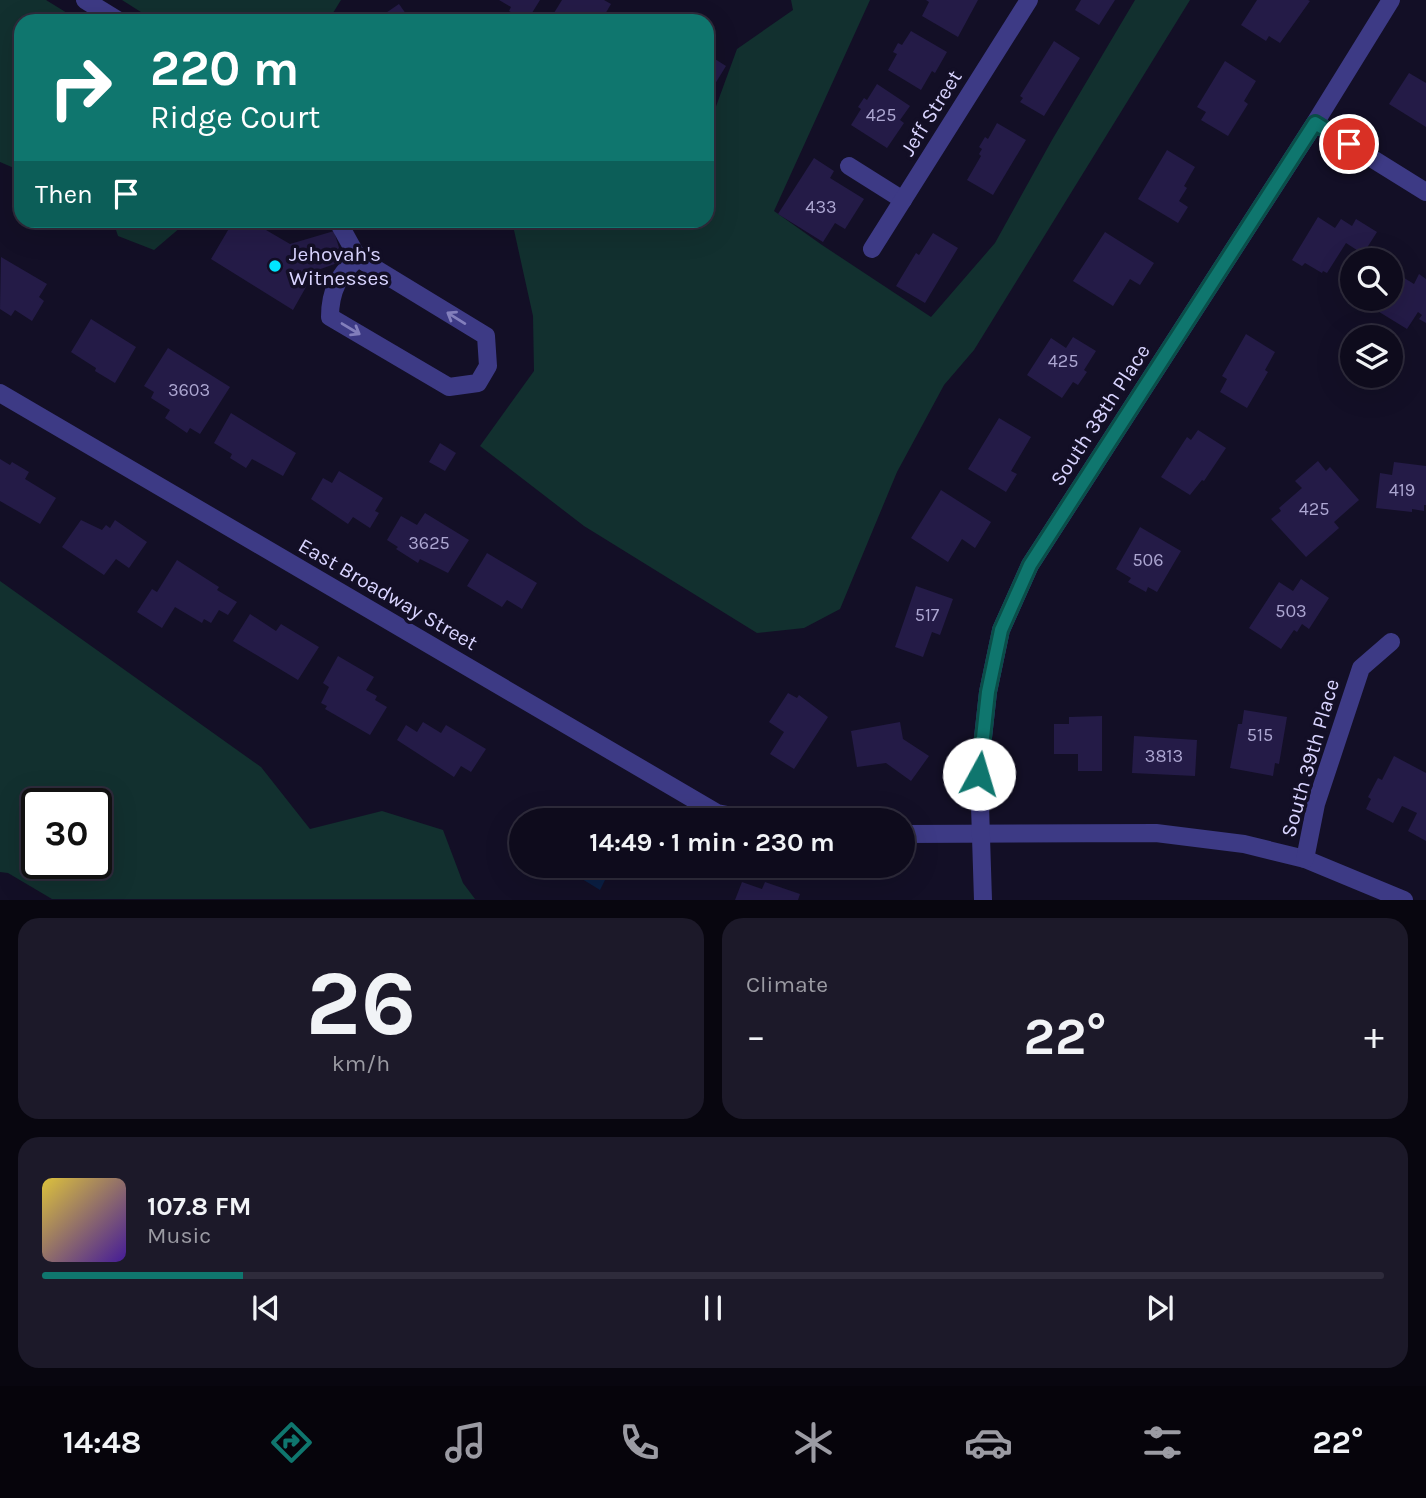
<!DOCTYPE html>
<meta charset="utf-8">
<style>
:root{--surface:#0e0b1c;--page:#1c1929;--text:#f1f3f6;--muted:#9b9ba3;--line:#2e2b3b;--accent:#0f766e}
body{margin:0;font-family:Karla,sans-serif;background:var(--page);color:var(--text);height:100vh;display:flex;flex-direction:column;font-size:26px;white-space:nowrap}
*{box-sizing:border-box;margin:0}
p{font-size:23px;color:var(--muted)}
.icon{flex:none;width:38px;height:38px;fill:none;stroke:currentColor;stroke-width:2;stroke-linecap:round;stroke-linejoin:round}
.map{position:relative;height:900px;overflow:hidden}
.details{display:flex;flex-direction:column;gap:18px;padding:18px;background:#08060f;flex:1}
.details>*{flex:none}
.top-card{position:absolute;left:14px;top:14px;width:700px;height:214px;border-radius:21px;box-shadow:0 7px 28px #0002,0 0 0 2px var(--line);background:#0f766e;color:#fff;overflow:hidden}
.fabs{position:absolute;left:1340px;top:248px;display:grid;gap:14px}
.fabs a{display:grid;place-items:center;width:63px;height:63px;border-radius:50%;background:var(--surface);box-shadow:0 7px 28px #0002,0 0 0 2px var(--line);font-size:35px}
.speed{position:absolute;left:21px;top:788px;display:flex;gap:14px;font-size:35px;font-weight:700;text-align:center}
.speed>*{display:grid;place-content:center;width:91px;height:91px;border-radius:50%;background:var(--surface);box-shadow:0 7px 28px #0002,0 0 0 2px var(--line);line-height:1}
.speed .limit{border:4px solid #111;border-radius:10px;background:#fff;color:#111}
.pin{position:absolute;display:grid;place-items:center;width:60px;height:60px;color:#fff;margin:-30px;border:4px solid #fff;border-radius:50%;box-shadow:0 2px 7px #0007}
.me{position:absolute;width:77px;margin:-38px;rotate:6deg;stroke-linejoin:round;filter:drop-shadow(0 0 5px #0008)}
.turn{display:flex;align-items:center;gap:24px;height:147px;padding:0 21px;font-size:32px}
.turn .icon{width:91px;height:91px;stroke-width:2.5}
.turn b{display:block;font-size:49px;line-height:60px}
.then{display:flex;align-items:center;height:66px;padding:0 21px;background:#0003;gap:14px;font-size:26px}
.big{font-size:52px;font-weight:700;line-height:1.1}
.details .widget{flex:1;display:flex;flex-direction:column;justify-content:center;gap:10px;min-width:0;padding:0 24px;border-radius:21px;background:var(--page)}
.details .dial{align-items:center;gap:0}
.dial b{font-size:91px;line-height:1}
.song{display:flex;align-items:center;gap:21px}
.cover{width:84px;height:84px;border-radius:10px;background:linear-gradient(135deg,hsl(50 70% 55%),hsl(260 70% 35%))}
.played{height:7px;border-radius:4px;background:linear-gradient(90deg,var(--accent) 15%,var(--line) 15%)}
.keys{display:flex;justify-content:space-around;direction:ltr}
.heat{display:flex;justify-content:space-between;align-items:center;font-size:38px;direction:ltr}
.details .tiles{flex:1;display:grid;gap:18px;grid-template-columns:1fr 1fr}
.widget:last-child{grid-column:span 2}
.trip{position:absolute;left:509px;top:808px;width:406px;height:70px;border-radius:35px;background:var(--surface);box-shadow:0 7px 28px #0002,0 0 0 2px var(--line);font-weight:700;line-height:70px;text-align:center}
.tabs{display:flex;height:112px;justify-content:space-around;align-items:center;background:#06040b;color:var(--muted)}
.tabs .icon{width:49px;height:49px}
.tabs .current{color:var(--accent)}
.tabs b{font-size:32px;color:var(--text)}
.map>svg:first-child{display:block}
.green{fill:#12302f;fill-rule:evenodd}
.water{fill:#0a1f44}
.building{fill:#241b47}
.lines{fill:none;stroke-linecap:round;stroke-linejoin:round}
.minor{stroke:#3d3a85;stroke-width:18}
.oneway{stroke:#837fbc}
.route-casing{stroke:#0a4d48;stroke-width:18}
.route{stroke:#0f766e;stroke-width:12}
.poi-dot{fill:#00e5ff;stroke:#130f26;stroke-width:2.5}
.labels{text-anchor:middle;stroke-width:7;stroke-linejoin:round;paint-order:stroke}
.number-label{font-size:18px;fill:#aca6d1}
.street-label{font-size:21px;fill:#d9d4ff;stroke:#130f26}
.poi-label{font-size:21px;fill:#d9d4ff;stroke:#130f26;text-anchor:start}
</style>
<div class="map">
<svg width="1426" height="900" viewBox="0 0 1426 900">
<rect width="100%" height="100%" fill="#130f26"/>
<!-- green -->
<g class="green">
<path d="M0 0H46L80 21H21V171L0 162Z"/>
<path d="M122 0H341L328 21H155Z"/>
<path d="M791 0H870L774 211 822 245 931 317 995 243 1052 140 1135 0H1190L974 350 944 385 897 472 840 609 804 628 757 633 584 526 480 446 534 371 533 316 512 221 707 220V131L737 49 793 10Z"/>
<path d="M113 221V220L188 221 154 250 118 236Z"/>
<path d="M0 581 261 767 310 829 382 811 443 830 463 883 475 899H52L8 873 0 872ZM96 803V863H37V803Z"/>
</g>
<!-- water -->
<path class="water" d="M561 866H612L600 890Z"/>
<!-- building -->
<g class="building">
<path d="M499 0H540L527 21 509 11 511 7Z"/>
<path d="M562 0H604L611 4 601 21H549Z"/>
<path d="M926 0H978L958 37 922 16 929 2Z"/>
<path d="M1081 0H1115L1099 25 1075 10Z"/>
<path d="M1257 0H1308L1310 1 1280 43 1269 36 1266 41 1241 25Z"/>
<path d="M399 4 411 21H374Z"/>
<path d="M911 31 947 52 935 73 932 71 921 90 888 70 897 54 893 52 898 43 902 45Z"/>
<path d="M1054 41 1080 58 1044 116 1020 102 1023 98 1020 96Z"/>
<path d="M707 54 726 66 707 97Z"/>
<path d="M1225 61 1256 81 1244 101 1248 104 1228 136 1201 120 1206 112 1197 107Z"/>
<path d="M1409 73 1426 83V127L1389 104Z"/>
<path d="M877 84 910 106 900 120 904 123 887 148 851 125 861 109 858 107 864 98 867 100Z"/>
<path d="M997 123 1026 140 993 195 967 180 981 156 979 154 982 149 979 147 985 137 988 139Z"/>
<path d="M1167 150 1195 167 1184 186 1187 188 1179 201 1188 207 1178 223 1138 199Z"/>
<path d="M814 158 834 171 830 178 864 199 845 229 835 223 823 242 778 214Z"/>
<path d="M1318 217 1335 228 1341 219 1352 226 1356 219 1377 232 1363 254 1346 243 1327 273 1323 271 1322 273 1305 263 1302 266 1292 260Z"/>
<path d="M234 220H249L290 244 334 231 343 261 315 271 293 310 211 259Z"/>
<path d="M1105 232 1154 263 1140 285 1130 279 1113 306 1073 281Z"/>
<path d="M933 233 958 248 925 303 896 286 916 253 919 255Z"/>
<path d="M1 257 47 284 39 297 44 301 32 321 15 310 11 316 0 309Z"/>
<path d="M1391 270 1414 284 1419 274 1426 279V323L1419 319 1422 315 1418 312 1407 329 1358 299H1391Z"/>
<path d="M91 319 136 347 115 383 95 371 96 368 71 352Z"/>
<path d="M1246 334 1275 352 1265 370 1268 372 1247 408 1220 392 1227 379 1222 376Z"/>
<path d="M1073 337 1096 351 1084 370 1087 372 1078 385 1073 382 1062 398 1027 375 1051 338 1066 348Z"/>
<path d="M168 348 230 387 200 434 190 428 187 433 165 418 170 410 151 398 154 392 144 386Z"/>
<path d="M231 413 296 453 283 476 252 459 246 468 230 458 232 454 214 443Z"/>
<path d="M999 418 1031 437 1011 471 1017 474 1006 492 968 469Z"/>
<path d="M1198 430 1226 448 1204 481 1202 480 1190 495 1161 477 1187 437 1191 440Z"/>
<path d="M440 443 456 453 445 471 429 462Z"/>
<path d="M0 459 10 465 12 462 29 472 25 479 56 498 40 524 0 501Z"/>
<path d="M1318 461 1326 471 1330 467 1359 500 1334 522 1339 528 1306 557 1271 519 1281 511 1279 508 1302 488 1295 481Z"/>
<path d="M1394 462 1426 466V505H1424V511L1412 509V512L1376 508 1380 473 1392 475Z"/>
<path d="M339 471 383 498 375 511 379 513 370 528 353 517 348 524 311 499 323 478 332 483Z"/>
<path d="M941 490 991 522 975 548 962 539 948 562 911 538Z"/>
<path d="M425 513 469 540 448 573 420 559 418 563 396 549 398 547 387 540 401 516 417 525Z"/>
<path d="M81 520 102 530 106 525 110 528 115 520 147 542 129 568 116 559 104 575 62 547Z"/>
<path d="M1140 527 1181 551 1157 592 1148 587 1146 592 1128 582 1131 578 1116 569Z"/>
<path d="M487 553 537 583 522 609 507 600 502 607 467 586Z"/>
<path d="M177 560 219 587 217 590 237 602 228 615 219 610 211 623 204 619 202 623 175 607 162 628 137 612 152 589 157 592Z"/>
<path d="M1301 579 1329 598 1309 629 1302 624 1297 632 1294 630 1281 649 1249 628 1279 582 1293 591Z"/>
<path d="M916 586 953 599 940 635 932 632 923 657 895 647Z"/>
<path d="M250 614 276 631 281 624 319 647 298 680 233 641Z"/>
<path d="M338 656 374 677 366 690 377 696 375 700 387 707 370 735 325 709 327 706 321 703 329 687 323 683Z"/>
<path d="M788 693 797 698 799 695 828 717 794 769 770 754 784 732 769 722Z"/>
<path d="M1244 710 1287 717 1279 764 1275 763 1273 776 1230 768 1238 724H1242Z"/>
<path d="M1102 716V771H1078V754H1054V724H1069V717Z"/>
<path d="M423 722 441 733 446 725 486 749 471 772 461 766 454 777 397 740 406 725 417 732Z"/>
<path d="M900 722 903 739 929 756 911 781 886 763 857 767 851 731Z"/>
<path d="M1134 736 1197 740 1195 776 1132 773Z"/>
<path d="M1394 756 1426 773V841L1408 831 1417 813 1402 806 1393 823 1366 809 1371 799 1368 797 1378 778 1382 780Z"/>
<path d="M742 882 762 889 765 882 800 894 798 900H735Z"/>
</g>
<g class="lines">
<!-- minor -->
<g class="minor">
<path d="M85 0 119 21"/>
<path d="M1315 123 1426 192"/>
<path d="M849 166 903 200"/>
<path d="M337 220 358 258 486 336 488 366 478 383 449 387 330 317C330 291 339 274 358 258"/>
<path d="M872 249 1029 0"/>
<path d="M0 393 717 813 758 821"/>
<path d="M903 834 1156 833 1244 844 1305 859 1404 900"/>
<path d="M1305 859 1316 804 1361 668 1391 642"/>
<path d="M983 900 979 774 988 692 1001 630 1030 565 1315 123 1391 0"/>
</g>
</g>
<!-- one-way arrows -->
<defs><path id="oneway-shaft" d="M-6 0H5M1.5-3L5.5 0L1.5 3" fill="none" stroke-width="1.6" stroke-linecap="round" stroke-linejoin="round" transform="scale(1.75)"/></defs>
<g class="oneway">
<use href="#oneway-shaft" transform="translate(456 318) rotate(-148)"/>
<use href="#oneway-shaft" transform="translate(351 329) rotate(31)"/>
</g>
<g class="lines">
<defs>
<path id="route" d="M979 774 988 692 1001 630 1030 565 1315 123 1349 144"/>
</defs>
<!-- route casing -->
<use href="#route" class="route-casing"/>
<!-- route -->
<use href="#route" class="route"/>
</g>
<!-- markers -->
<circle class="poi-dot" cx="275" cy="266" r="7"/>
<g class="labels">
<!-- number labels -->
<g class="number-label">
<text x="881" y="121">425</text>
<text x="821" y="213">433</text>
<text x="1063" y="367">425</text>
<text x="189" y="396">3603</text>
<text x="1402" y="496">419</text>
<text x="1314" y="515">425</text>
<text x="429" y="549">3625</text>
<text x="1148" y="566">506</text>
<text x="1291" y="617">503</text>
<text x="927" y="621">517</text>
<text x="1260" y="741">515</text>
<text x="1164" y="762">3813</text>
</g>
<!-- street labels -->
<g class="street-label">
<text transform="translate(931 113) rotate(-58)" y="7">Jeff Street</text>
<text transform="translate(1100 415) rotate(-57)" y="7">South 38th Place</text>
<text transform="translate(388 594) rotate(30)" y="7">East Broadway Street</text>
<text transform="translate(1310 758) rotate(-74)" y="7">South 39th Place</text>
</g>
<!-- poi labels -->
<g class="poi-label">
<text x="289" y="261">Jehovah's<tspan x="289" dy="24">Witnesses</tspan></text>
</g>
</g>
</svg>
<div class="fabs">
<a><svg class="icon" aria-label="search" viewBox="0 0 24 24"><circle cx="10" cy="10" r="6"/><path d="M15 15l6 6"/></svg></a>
<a><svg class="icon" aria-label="layers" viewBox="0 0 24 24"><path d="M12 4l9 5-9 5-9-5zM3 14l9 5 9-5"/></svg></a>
</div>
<div class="speed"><div class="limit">30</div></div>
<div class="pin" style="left:1349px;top:144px;background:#d93025"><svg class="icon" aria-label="arrive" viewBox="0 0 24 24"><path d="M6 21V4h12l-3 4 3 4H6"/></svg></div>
<svg class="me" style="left:979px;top:774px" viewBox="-20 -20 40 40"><circle r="19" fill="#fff"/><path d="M0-13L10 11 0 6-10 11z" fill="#0f766e"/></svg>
<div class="trip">14:49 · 1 min · 230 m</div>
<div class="top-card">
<div class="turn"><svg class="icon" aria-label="right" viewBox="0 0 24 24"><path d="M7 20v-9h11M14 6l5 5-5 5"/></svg><div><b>220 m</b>Ridge Court</div></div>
<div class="then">Then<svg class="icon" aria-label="arrive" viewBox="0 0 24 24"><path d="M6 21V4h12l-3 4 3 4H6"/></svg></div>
</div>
</div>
<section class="details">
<div class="tiles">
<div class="widget dial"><b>26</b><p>km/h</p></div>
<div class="widget"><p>Climate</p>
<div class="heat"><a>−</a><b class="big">22°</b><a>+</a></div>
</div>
<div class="widget">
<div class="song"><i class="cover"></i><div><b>107.8 FM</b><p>Music</p></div></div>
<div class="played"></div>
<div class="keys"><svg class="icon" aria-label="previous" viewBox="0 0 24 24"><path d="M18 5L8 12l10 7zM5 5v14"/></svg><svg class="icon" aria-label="pause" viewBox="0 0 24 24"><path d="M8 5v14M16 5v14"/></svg><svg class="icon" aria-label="next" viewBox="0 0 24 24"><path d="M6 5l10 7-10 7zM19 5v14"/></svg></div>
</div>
</div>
</section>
<nav class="tabs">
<b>14:48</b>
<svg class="icon current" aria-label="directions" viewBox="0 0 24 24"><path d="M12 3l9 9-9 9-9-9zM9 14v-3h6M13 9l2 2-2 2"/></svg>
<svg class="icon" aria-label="music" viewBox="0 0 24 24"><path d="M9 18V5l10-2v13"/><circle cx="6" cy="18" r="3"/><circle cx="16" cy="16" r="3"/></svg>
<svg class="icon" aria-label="phone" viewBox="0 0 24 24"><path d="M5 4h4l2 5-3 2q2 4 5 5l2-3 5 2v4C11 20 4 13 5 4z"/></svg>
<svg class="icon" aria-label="climate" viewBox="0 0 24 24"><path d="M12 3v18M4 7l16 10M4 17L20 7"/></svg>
<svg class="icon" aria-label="car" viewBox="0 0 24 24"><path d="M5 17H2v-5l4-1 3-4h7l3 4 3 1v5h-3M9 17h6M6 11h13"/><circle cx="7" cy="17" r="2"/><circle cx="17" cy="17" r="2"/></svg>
<svg class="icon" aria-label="filters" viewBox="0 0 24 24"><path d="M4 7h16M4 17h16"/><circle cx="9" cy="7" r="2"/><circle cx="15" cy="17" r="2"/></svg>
<b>22°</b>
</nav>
